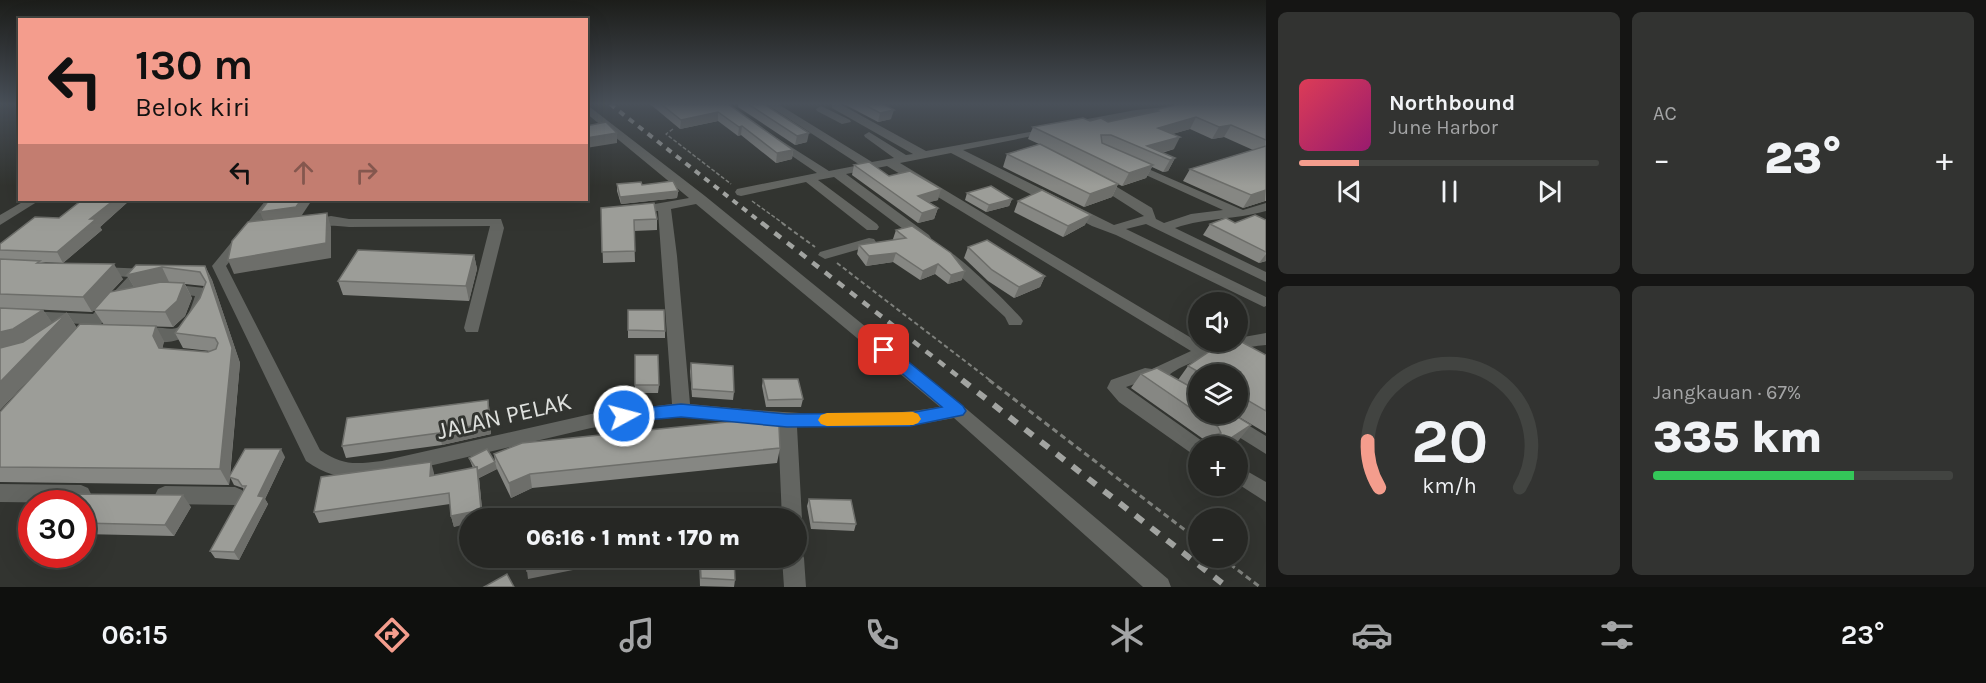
<!DOCTYPE html>
<html lang="id">
<meta charset="utf-8">
<style>
:root{--surface:#262724;--page:#323331;--text:#f1f3f6;--muted:#a4a5a6;--line:#424441;--accent:#f49d8d}
body{margin:0;font-family:Karla,sans-serif;background:var(--page);color:var(--text);height:100vh;display:flex;flex-direction:column;font-size:22px;white-space:nowrap}
*{box-sizing:border-box;margin:0}
p{font-size:20px;color:var(--muted)}
.icon{flex:none;width:33px;height:33px;fill:none;stroke:currentColor;stroke-width:2;stroke-linecap:round;stroke-linejoin:round}
.map{position:relative;flex:1;overflow:hidden}
.side{display:flex;flex-direction:column;gap:12px;padding:12px;background:#151514;width:720px}
.side>*{flex:none}
.guide{position:absolute;left:18px;top:18px;width:570px;height:183px;border-radius:0px;box-shadow:0 6px 24px #0002,0 0 0 2px var(--line);background:#f49d8d;color:#111;overflow:hidden}
.tools{position:absolute;left:1188px;top:292px;display:grid;gap:12px}
.tools a{display:grid;place-items:center;width:60px;height:60px;border-radius:50%;background:var(--surface);box-shadow:0 6px 24px #0002,0 0 0 2px var(--line);font-size:30px}
.speed{position:absolute;left:18px;top:490px;display:flex;gap:12px;font-size:30px;font-weight:700;text-align:center}
.speed>*{display:grid;place-content:center;width:78px;height:78px;border-radius:50%;background:var(--surface);box-shadow:0 6px 24px #0002,0 0 0 2px var(--line);line-height:1}
.speed .limit{border:9px solid #d22;background:#fff;color:#111}
.pin{position:absolute;display:grid;place-items:center;width:51px;height:51px;color:#fff;margin:-26px;border-radius:12px;box-shadow:0 3px 9px #0006}
.me{position:absolute;width:66px;margin:-33px;rotate:83deg;stroke-linejoin:round;filter:drop-shadow(0 0 4px #0008)}
.turn{display:flex;align-items:center;gap:21px;height:126px;padding:0 18px;font-size:27px}
.turn .icon{width:78px;height:78px;stroke-width:2.5}
.turn b{display:block;font-size:42px;line-height:51px}
.lanes{display:flex;align-items:center;height:57px;padding:0 18px;background:#0003;justify-content:center;gap:30px;direction:ltr}
.lanes .off{opacity:.35}
.big{font-size:45px;font-weight:800;line-height:1.1}
.side .card{flex:1;display:flex;flex-direction:column;justify-content:center;gap:9px;min-width:0;padding:0 21px;border-radius:9px;background:var(--page)}
.side .dial{align-items:center;gap:0}
.dial svg{height:156px;overflow:visible;fill:none;stroke:var(--line);stroke-width:7;stroke-linecap:round;text-anchor:middle}
.dial text{fill:var(--text);stroke:none}
.song{display:flex;align-items:center;gap:18px}
.cover{width:72px;height:72px;border-radius:9px;background:linear-gradient(135deg,hsl(350 70% 55%),hsl(320 70% 35%))}
.played{height:6px;border-radius:3px;background:linear-gradient(90deg,var(--accent) 20%,var(--line) 20%)}
.keys{display:flex;justify-content:space-around;direction:ltr}
.heat{display:flex;justify-content:space-between;align-items:center;font-size:33px;direction:ltr}
.charge{height:9px;border-radius:4px;background:linear-gradient(90deg,#34c759 67%,var(--line) 0)}
.side .tiles{flex:1;display:grid;gap:12px;grid-template-columns:repeat(2,1fr)}
.trip{position:absolute;left:459px;top:508px;width:348px;height:60px;border-radius:30px;background:var(--surface);box-shadow:0 6px 24px #0002,0 0 0 2px var(--line);font-weight:800;line-height:60px;text-align:center}
.tabs{display:flex;height:96px;justify-content:space-around;align-items:center;background:#0f100e;color:var(--muted)}
.tabs .icon{width:42px;height:42px}
.tabs .on{color:var(--accent)}
.tabs b{font-size:27px;color:var(--text)}
main{display:flex;flex:1;min-height:0}
.map>svg:first-child{display:block}
.lines{fill:none;stroke-linecap:round;stroke-linejoin:round}
.path-far2{stroke:#7e807c;stroke-width:1.5;stroke-dasharray:4 2;stroke-linecap:butt}
.path-far1{stroke:#7e807c;stroke-width:2;stroke-dasharray:4.5 3;stroke-linecap:butt}
.path{stroke:#7e807c;stroke-width:3;stroke-dasharray:6 4;stroke-linecap:butt}
.minor{fill:#636561;fill-rule:evenodd}
.rail-far2{stroke:#a2a4a1;stroke-width:4;stroke-dasharray:6 6;stroke-linecap:butt}
.rail-far1{stroke:#a2a4a1;stroke-width:4.5;stroke-dasharray:8 8;stroke-linecap:butt}
.rail{stroke:#a2a4a1;stroke-width:6;stroke-dasharray:10 10;stroke-linecap:butt}
.wall{fill:#868783}
.shaded-wall{fill:#6d6e6a}
.building{fill:#9c9d98;stroke:#6d6e6a;stroke-width:1.5}
.route{fill:#1a73e8;stroke:#114b97;stroke-width:1.5}
.slow{fill:#f59e0b}
.labels{text-anchor:middle;stroke-width:6;stroke-linejoin:round;paint-order:stroke}
.near-street-label{font-size:24px;fill:#dfe1de;stroke:#323430}
</style>
<main>
<div class="map">
<svg width="1266" height="587" viewBox="0 0 1266 587">
<rect width="100%" height="100%" fill="#323430"/>
<g class="lines">
<!-- path-far2 -->
<g class="path-far2">
<path d="M673 129 666 134 731 184"/>
<path d="M752 201 784 224"/>
</g>
<!-- path-far1 -->
<g class="path-far1">
<path d="M782 223 815 247"/>
<path d="M837 263 991 381"/>
</g>
<!-- path -->
<g class="path">
<path d="M989 380 1198 540"/>
<path d="M1222 558 1260 587"/>
</g>
<!-- minor -->
<g class="minor">
<path d="M586 104 705 196 963 406 1168 579 1171 587H1143L954 418 910 426 797 427 802 519 796 527V519H782L778 426 681 417 641 421 591 428 382 477C352 480 331 479 306 461L212 266 266 200H278L226 266 320 450C343 466 355 464 382 461L591 414 672 404 658 211H649L648 208 649 205 689 198 586 113ZM696 204 940 407C858 421 772 412 690 404L677 256 671 209Z"/>
<path d="M766 104H778L872 162 894 158 865 137 864 135 869 132 906 155 913 154 832 108V104H840L926 151 1052 128V132L963 150 1114 225 1144 216 1094 184V178H1102L1152 208 1156 219 1164 223 1191 214 1223 210 1126 166 1124 164 1130 161 1243 210 1266 203V211C1234 220 1208 217 1175 228L1266 272V282L1146 224 1126 229 1266 297V306L1264 307 1116 235 1092 226 951 153 900 163 1198 342 1207 346 1219 342H1238V338L1266 333V345C1242 347 1176 361 1164 381L1158 383 1146 380 1126 387 1205 443 1207 447H1198V455L1191 453 1119 402 1107 388 1111 380 1145 368 1152 369 1191 351 887 166 846 174 929 235 931 238 929 241H919L834 177 818 180 877 224 879 227 877 230H867L806 182 741 196 737 195 735 192 737 189 817 173 773 143 772 141 777 138 829 171 860 165Z"/>
<path d="M821 106 850 120 851 122 842 124 817 111 816 109Z"/>
<path d="M1175 106 1180 109 1179 111 1071 128 1066 125 1071 122 1136 110Z"/>
<path d="M26 200H40L0 225V215Z"/>
<path d="M331 216 349 219H501L504 228 478 332H466L464 328 490 226 349 227C337 225 309 227 303 223L305 220Z"/>
<path d="M869 238 874 239 876 242 874 245 825 259 818 255 820 252Z"/>
<path d="M951 253C958 255 1018 312 1023 321L1021 325H1009L1005 317 958 274 944 257Z"/>
<path d="M100 267 148 269 155 273 153 276 143 277 85 342H73L71 338 83 324 0 320V310L93 314 128 277 95 274 93 271 95 268Z"/>
<path d="M168 284 205 288 211 296C198 336 180 350 136 338L134 334 136 330C172 320 178 348 195 296L163 292 161 289Z"/>
<path d="M1207 414H1230L1266 436V454L1210 419Z"/>
<path d="M1238 466 1266 482V502L1238 484Z"/>
<path d="M0 484 81 485 88 488 91 494 88 500 81 503 0 502Z"/>
<path d="M165 486 235 487 242 490 245 496 242 502 235 505 165 504 158 501 155 495 158 489Z"/>
<path d="M796 549 801 551 804 558 806 587H784L782 558H796Z"/>
</g>
<!-- rail-far2 -->
<path class="rail-far2" d="M610 104 763 224"/>
<!-- rail-far1 -->
<path class="rail-far1" d="M762 223 964 381"/>
<!-- rail -->
<path class="rail" d="M962 380 1227 587"/>
</g>
<!-- wall -->
<g class="wall">
<path d="M650 104H728L793 150 792 159 776 163 741 135 738 136 718 121 680 129Z"/>
<path d="M738 104H764L807 142 795 145 738 107Z"/>
<path d="M844 104H883L891 119 878 122Z"/>
<path d="M1266 104V201H1265L1243 208 1183 181 1190 169 1253 150 1224 137 1212 139 1190 129 1172 134 1174 149 1162 153 1175 158 1168 171 1163 172 1152 167 1146 178 1122 186 1118 184 1112 197 1084 207 1003 167 1007 154 1039 144 1028 139 1033 127 1090 121 1108 122 1154 112 1155 110Z"/>
<path d="M854 165 938 200 929 202 938 208 934 219 918 223 852 175Z"/>
<path d="M617 184 642 185 678 191 677 198 621 204 617 191Z"/>
<path d="M967 193 1012 199 1009 206 986 212 965 200Z"/>
<path d="M130 200 100 227 102 230 63 263 41 262 123 279 92 312 28 309 43 310 52 323 67 313 77 328 164 341 162 349 208 352 210 351 183 348 175 333 200 298 204 286 185 284 192 298 185 316 173 327 104 325 94 310 134 287 127 275 136 265 205 266 212 280 240 363 230 477 285 457 265 499 268 504 239 560 215 558 210 551 244 490 243 488 234 485 230 477 229 485 0 482V412L67 339 0 410V244L59 218Z"/>
<path d="M1018 201 1085 225 1063 237 1014 212Z"/>
<path d="M601 208 657 219V230L634 231 635 262 603 263Z"/>
<path d="M1266 220V261L1259 263 1203 235 1210 224Z"/>
<path d="M896 230 962 280 948 284 935 274 920 280 893 262 866 266 857 254 859 245 894 240 893 239Z"/>
<path d="M968 247 1045 276 1040 287 1014 298 988 281 964 258Z"/>
<path d="M474 255 477 269 469 301 343 295 338 281Z"/>
<path d="M628 310 665 331V338H628Z"/>
<path d="M635 355 659 385 658 393H635Z"/>
<path d="M1266 355V433L1234 414H1238V375H1198V414H1233L1239 440 1228 447H1204L1207 443 1206 441 1131 388 1141 374 1178 380 1188 366Z"/>
<path d="M691 363 734 392 733 400 692 397 690 371Z"/>
<path d="M763 379 803 399 801 407H766L762 386Z"/>
<path d="M490 411 491 434 442 445 346 458 342 446Z"/>
<path d="M780 448 777 463 532 488 511 498 497 469 479 478 483 519H470L454 527 451 516 450 504 319 523 314 512 434 473V476L473 468 469 458 495 462 494 454Z"/>
<path d="M809 499 856 524 854 531 811 529 807 506Z"/>
<path d="M82 504 191 507 174 536 82 534Z"/>
<path d="M699 558H734L735 580 734 587 700 586Z"/>
</g>
<!-- shaded-wall -->
<g class="shaded-wall">
<path d="M894 110 891 119 878 122 880 113Z"/>
<path d="M718 112V121L680 129 681 120Z"/>
<path d="M1196 117 1190 129 1152 140 1158 128Z"/>
<path d="M1231 125 1224 137 1212 139 1219 127Z"/>
<path d="M742 126 741 135 738 136 739 127Z"/>
<path d="M617 133V143L586 148V138Z"/>
<path d="M809 133 807 142 795 145 797 136Z"/>
<path d="M1180 137 1174 149 1156 154 1147 146Z"/>
<path d="M793 150 792 159 776 163 777 153Z"/>
<path d="M1175 158 1168 171 1163 172 1170 160Z"/>
<path d="M1153 165 1146 178 1122 186 1129 173Z"/>
<path d="M1118 184 1112 197 1084 207 1090 194Z"/>
<path d="M941 189 938 200 915 206 918 196Z"/>
<path d="M1266 190 1265 201 1243 208 1251 195Z"/>
<path d="M678 191 677 198 621 204 620 197Z"/>
<path d="M1012 199 1009 206 986 212 989 205Z"/>
<path d="M114 200H130L100 227 102 230 63 263 57 252 90 219Z"/>
<path d="M301 200H312L300 218 264 222 260 212Z"/>
<path d="M938 208 934 219 918 223 922 213Z"/>
<path d="M327 213 331 227V258L234 274 228 260Z"/>
<path d="M1091 215 1085 225 1063 237 1068 226Z"/>
<path d="M896 253 893 262 866 266 869 256Z"/>
<path d="M1266 254V261L1259 263Z"/>
<path d="M474 255 477 269 469 301 466 286Z"/>
<path d="M114 264 123 279 92 312 83 297Z"/>
<path d="M938 264 935 274 920 280 923 271Z"/>
<path d="M205 266 212 280 240 363 229 485 220 469 232 348Z"/>
<path d="M162 267 169 282 135 289 127 275Z"/>
<path d="M965 271 962 280 948 284 951 275Z"/>
<path d="M1045 276 1040 287 1014 298 1019 287Z"/>
<path d="M184 283 192 298 185 316 173 327 165 312Z"/>
<path d="M43 310 54 325 24 344 0 350V332Z"/>
<path d="M67 313 77 328 0 410V382Z"/>
<path d="M156 326 164 341 162 351 159 348 153 336Z"/>
<path d="M488 400 490 411 491 434 442 445 439 433Z"/>
<path d="M1251 425 1239 440 1228 447H1221L1225 442Z"/>
<path d="M281 449 285 457 265 499 268 504 239 560 234 552 258 496Z"/>
<path d="M431 462 434 473 433 487 430 476Z"/>
<path d="M495 462 497 469 479 478 483 519H470V523L454 527 451 516 477 467Z"/>
<path d="M530 474 532 488 511 498 509 483Z"/>
<path d="M183 495 191 507 174 536 165 525Z"/>
<path d="M578 561V569L528 579 527 571Z"/>
</g>
<!-- building -->
<g class="building">
<path d="M661 104H728L793 150 777 153 742 126 739 127 718 112 681 120Z"/>
<path d="M748 104H764L809 133 797 136Z"/>
<path d="M863 104H883L894 110 880 113Z"/>
<path d="M1179 104H1266V140L1231 125 1219 127 1196 117 1158 128 1180 137 1147 146 1175 158 1170 160 1111 135H1101L1102 143 1153 165 1129 173 1033 127 1083 118 1090 121 1101 118 1108 122 1158 111 1155 110Z"/>
<path d="M606 122 617 133 586 138V126Z"/>
<path d="M1040 144 1118 184 1090 194 1007 154Z"/>
<path d="M1266 146V190L1251 195 1190 169Z"/>
<path d="M869 162 889 176 910 171 941 189 918 196 938 208 922 213 854 165Z"/>
<path d="M673 181 678 191 620 197 617 184 641 182 642 185Z"/>
<path d="M991 186 1012 199 989 205 967 193Z"/>
<path d="M1042 190 1091 215 1068 226 1018 201Z"/>
<path d="M82 200H114L90 219H96L57 252 0 250V244L35 217 59 218Z"/>
<path d="M269 200H301L296 207 260 212Z"/>
<path d="M654 203 657 219 634 220 635 251 602 252 601 208Z"/>
<path d="M327 213 326 243 228 260 232 241 248 222Z"/>
<path d="M1255 215 1266 220V252L1210 224 1226 218 1235 223Z"/>
<path d="M912 226 951 253 965 271 951 275 938 264 923 271 896 253 869 256 859 245 906 238 896 230Z"/>
<path d="M987 240 1045 276 1019 287 992 270 968 247Z"/>
<path d="M358 250 474 255 466 286 338 281Z"/>
<path d="M0 259 40 261 37 263 114 264 83 297 0 294Z"/>
<path d="M136 265 205 266 232 348 220 469 0 467V412L80 324 156 326 153 336 159 348 208 352 216 349 218 343 215 338 175 333 200 298 206 282 200 272 162 267 127 275Z"/>
<path d="M161 282 184 283 177 301 165 312 94 310 110 292Z"/>
<path d="M0 308 43 310 13 329 0 332Z"/>
<path d="M628 310H664L665 331 628 330Z"/>
<path d="M67 313 0 382V348L23 342Z"/>
<path d="M1238 340 1266 355V411L1242 397H1238V375H1204L1188 366 1219 345 1228 342H1238Z"/>
<path d="M635 355H658L659 385H635Z"/>
<path d="M691 363 733 366 734 392 692 389Z"/>
<path d="M1157 368 1198 391V413L1141 374Z"/>
<path d="M763 379H798L803 399 768 400Z"/>
<path d="M488 400 489 422 439 433 342 446 347 418Z"/>
<path d="M1200 414H1233L1251 425 1225 442 1214 435 1221 433 1218 427Z"/>
<path d="M776 417 779 427 780 448 530 474 509 483 494 454 522 443Z"/>
<path d="M245 449H281L258 496 264 497 234 552 210 551 246 486H242L238 480 229 477Z"/>
<path d="M487 449 495 462 477 471V467H475L469 458Z"/>
<path d="M431 462 430 476 477 467 481 510 451 516 449 493 314 512 321 477Z"/>
<path d="M61 494 183 495 165 525 82 523V504H53Z"/>
<path d="M809 499 851 500 856 524 813 522Z"/>
<path d="M525 558H577L578 561 527 571Z"/>
<path d="M700 558H734L735 580 701 578Z"/>
<path d="M507 574 514 587H484Z"/>
</g>
<!-- sky -->
<linearGradient id="sky" x2="0" y2="1"><stop stop-color="#1c1d1a"/><stop offset="0.56" stop-color="#495059"/><stop offset="1" stop-color="#495059" stop-opacity="0"/></linearGradient>
<rect width="1266" height="186" fill="url(#sky)"/>
<!-- route -->
<path class="route" d="M884 345 890 347 963 406 966 411 963 415 910 426 787 427 681 417 624 422 619 420 616 416 619 411 624 410 681 404 787 414 910 413 942 407 879 354 877 350 879 347Z"/>
<!-- slow -->
<path class="slow" d="M913 412 918 414 921 419 918 423 913 425 827 426 821 424 818 420 821 415 827 413Z"/>
<g class="labels">
<!-- near-street labels -->
<g class="near-street-label">
<text transform="translate(504 416) rotate(-13)" y="8">JALAN PELAK</text>
</g>
</g>
</svg>
<div class="tools">
<a><svg class="icon" aria-label="sound" viewBox="0 0 24 24"><path d="M4 9h4l5-4v14l-5-4H4zM17 9q2 3 0 6"/></svg></a>
<a><svg class="icon" aria-label="layers" viewBox="0 0 24 24"><path d="M12 4l9 5-9 5-9-5zM3 14l9 5 9-5"/></svg></a>
<a>+</a>
<a>−</a>
</div>
<div class="speed"><div class="limit">30</div></div>
<div class="pin" style="left:884px;top:350px;background:#d93025"><svg class="icon" aria-label="arrive" viewBox="0 0 24 24"><path d="M6 21V4h12l-3 4 3 4H6"/></svg></div>
<svg class="me" style="left:624px;top:416px" viewBox="-20 -20 40 40"><circle r="17" fill="#1a73e8" stroke="#fff" stroke-width="3"/><path d="M0-11L8 9 0 5-8 9z" fill="#fff"/></svg>
<div class="trip">06:16 · 1 mnt · 170 m</div>
<div class="guide">
<div class="turn"><svg class="icon" aria-label="left" viewBox="0 0 24 24"><path d="M17 20v-9H6M10 6l-5 5 5 5"/></svg><div><b>130 m</b>Belok kiri</div></div>
<div class="lanes"><svg class="icon" aria-label="left" viewBox="0 0 24 24"><path d="M17 20v-9H6M10 6l-5 5 5 5"/></svg><svg class="icon off" aria-label="ahead" viewBox="0 0 24 24"><path d="M12 20V5M6 11l6-6 6 6"/></svg><svg class="icon off" aria-label="right" viewBox="0 0 24 24"><path d="M7 20v-9h11M14 6l5 5-5 5"/></svg></div>
</div>
</div>
<section class="side">
<div class="tiles">
<div class="card">
<div class="song"><i class="cover"></i><div><b>Northbound</b><p>June Harbor</p></div></div>
<div class="played"></div>
<div class="keys"><svg class="icon" aria-label="previous" viewBox="0 0 24 24"><path d="M18 5L8 12l10 7zM5 5v14"/></svg><svg class="icon" aria-label="pause" viewBox="0 0 24 24"><path d="M8 5v14M16 5v14"/></svg><svg class="icon" aria-label="next" viewBox="0 0 24 24"><path d="M6 5l10 7-10 7zM19 5v14"/></svg></div>
</div>
<div class="card"><p>AC</p>
<div class="heat"><a>−</a><b class="big">23°</b><a>+</a></div>
</div>
<div class="card dial"><svg viewBox="0 0 100 80">
<path d="M14 69A42 42 0 1 1 86 69"/>
<path d="M14 69A42 42 0 0 1 8 45" stroke="#f49d8d"/>
<text x="50" y="56" font-size="32" font-weight="700">20</text>
<text x="50" y="72" font-size="11">km/h</text>
</svg></div>
<div class="card"><p>Jangkauan · 67%</p><b class="big">335 km</b><div class="charge"></div></div>
</div>
</section>
</main>
<nav class="tabs">
<b>06:15</b>
<svg class="icon on" aria-label="directions" viewBox="0 0 24 24"><path d="M12 3l9 9-9 9-9-9zM9 14v-3h6M13 9l2 2-2 2"/></svg>
<svg class="icon" aria-label="music" viewBox="0 0 24 24"><path d="M9 18V5l10-2v13"/><circle cx="6" cy="18" r="3"/><circle cx="16" cy="16" r="3"/></svg>
<svg class="icon" aria-label="phone" viewBox="0 0 24 24"><path d="M5 4h4l2 5-3 2q2 4 5 5l2-3 5 2v4C11 20 4 13 5 4z"/></svg>
<svg class="icon" aria-label="climate" viewBox="0 0 24 24"><path d="M12 3v18M4 7l16 10M4 17L20 7"/></svg>
<svg class="icon" aria-label="car" viewBox="0 0 24 24"><path d="M5 17H2v-5l4-1 3-4h7l3 4 3 1v5h-3M9 17h6M6 11h13"/><circle cx="7" cy="17" r="2"/><circle cx="17" cy="17" r="2"/></svg>
<svg class="icon" aria-label="filters" viewBox="0 0 24 24"><path d="M4 7h16M4 17h16"/><circle cx="9" cy="7" r="2"/><circle cx="15" cy="17" r="2"/></svg>
<b>23°</b>
</nav>
